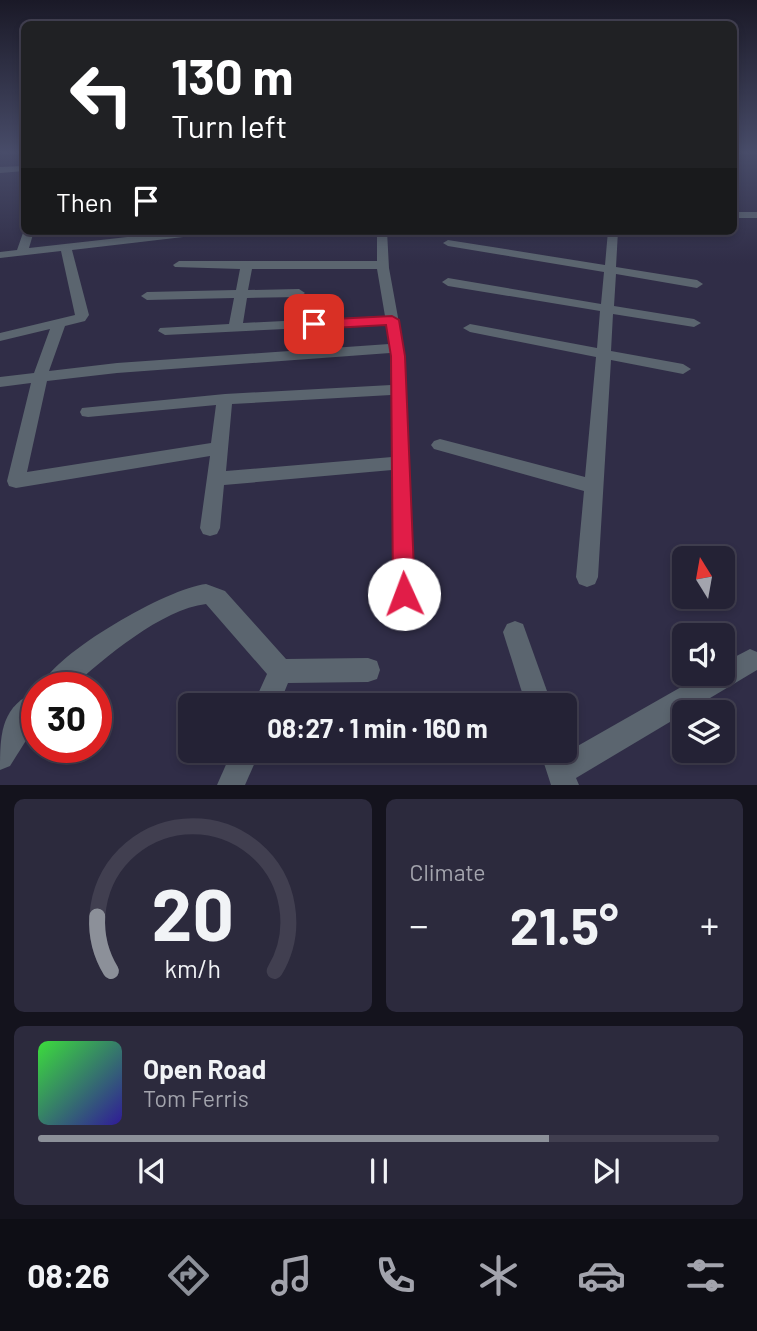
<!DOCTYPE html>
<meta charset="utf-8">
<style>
:root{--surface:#242235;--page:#2c2a3d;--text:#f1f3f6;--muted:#a3a4ad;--line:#413f50;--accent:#8c9099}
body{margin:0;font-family:Barlow,sans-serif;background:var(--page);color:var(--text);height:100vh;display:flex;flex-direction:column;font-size:26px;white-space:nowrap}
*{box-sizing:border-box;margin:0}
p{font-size:23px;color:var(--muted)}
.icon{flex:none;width:38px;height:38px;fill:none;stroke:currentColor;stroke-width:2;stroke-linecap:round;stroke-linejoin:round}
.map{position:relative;height:785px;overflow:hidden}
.drawer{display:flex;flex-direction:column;gap:14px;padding:14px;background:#14131d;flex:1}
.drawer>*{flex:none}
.hud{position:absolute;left:21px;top:21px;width:716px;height:214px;border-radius:10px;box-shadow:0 4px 10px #0003,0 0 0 2px var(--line);background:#202124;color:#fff;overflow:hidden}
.needle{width:46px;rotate:349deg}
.controls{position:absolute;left:672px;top:546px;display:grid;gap:14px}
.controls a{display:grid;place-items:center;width:63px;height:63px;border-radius:10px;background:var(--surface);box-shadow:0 4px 10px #0003,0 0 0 2px var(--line);font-size:35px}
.speed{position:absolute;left:21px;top:672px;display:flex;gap:14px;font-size:35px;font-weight:700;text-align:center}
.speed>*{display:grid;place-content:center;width:91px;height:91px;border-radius:50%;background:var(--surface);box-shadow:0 4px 10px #0003,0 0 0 2px var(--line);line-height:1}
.speed .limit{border:10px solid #d22;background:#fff;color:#111}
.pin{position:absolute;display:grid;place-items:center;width:60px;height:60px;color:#fff;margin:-30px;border-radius:14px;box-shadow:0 4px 10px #0006}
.me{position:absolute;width:77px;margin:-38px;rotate:358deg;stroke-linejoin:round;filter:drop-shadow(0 0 5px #0008)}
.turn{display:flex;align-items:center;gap:24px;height:147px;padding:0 35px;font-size:32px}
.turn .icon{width:91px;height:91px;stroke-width:2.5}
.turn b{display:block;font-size:49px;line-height:60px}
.then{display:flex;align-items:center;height:66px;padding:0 35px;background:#0003;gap:14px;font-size:26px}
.big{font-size:52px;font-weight:700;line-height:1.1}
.drawer .widget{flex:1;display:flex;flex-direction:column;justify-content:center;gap:10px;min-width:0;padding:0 24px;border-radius:10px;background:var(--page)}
.drawer .dial{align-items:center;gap:0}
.dial svg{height:182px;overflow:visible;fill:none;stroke:var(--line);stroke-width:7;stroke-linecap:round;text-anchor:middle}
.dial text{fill:var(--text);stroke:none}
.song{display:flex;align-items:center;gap:21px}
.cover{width:84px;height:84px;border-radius:10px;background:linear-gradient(135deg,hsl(120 70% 55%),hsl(250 70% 35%))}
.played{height:7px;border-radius:4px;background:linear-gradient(90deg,var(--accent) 75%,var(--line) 75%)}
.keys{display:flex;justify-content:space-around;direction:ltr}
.heat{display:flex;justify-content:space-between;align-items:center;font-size:38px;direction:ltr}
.drawer .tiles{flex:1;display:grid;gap:14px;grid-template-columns:1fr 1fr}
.widget:last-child{grid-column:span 2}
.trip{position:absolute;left:178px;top:693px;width:399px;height:70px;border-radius:10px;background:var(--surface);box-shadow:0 4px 10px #0003,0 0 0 2px var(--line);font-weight:700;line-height:70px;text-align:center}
.dock{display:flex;height:112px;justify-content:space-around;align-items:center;background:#0e0e15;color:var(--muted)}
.dock .icon{width:49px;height:49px}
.dock .selected{color:var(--accent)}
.dock b{font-size:32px;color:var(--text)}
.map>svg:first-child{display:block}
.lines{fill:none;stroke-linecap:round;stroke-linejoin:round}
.street{fill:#5b656f;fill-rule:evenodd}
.route{fill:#e11d48;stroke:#92132f;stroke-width:2}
</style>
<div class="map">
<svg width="757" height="785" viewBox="0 0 757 785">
<rect width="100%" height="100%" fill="#302d47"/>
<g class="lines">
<!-- street -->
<g class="street">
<path d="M24 166V171L0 173V167Z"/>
<rect x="733" y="212" width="24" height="6"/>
<path d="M24 230 34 231 29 248 181 231H214L209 234 72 250 89 315 85 321 65 326 49 371 117 363 389 344 386 324 165 335 158 331 160 328 229 324 234 298 147 300 141 296 147 292 236 290 240 269 175 267 173 265 179 261H377V231H387L389 268 405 356 415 594 412 601 404 604 396 601 393 594 392 470 224 485 220 528 217 534 210 536 203 534 200 528 210 456 16 488 9 486 7 481 31 383 0 387V377L34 373 50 329 0 341V333L75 315 61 251 0 258V252L17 250ZM252 269H377L385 316 243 323 247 298 299 297 305 293 299 289 248 290ZM390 353 391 385 225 394 82 408 80 412 82 416 88 417 216 405 211 443 27 472 47 381 117 373ZM391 395 392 457 226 471 232 404Z"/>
<path d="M608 231H618L616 267 697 280 703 284 697 288 616 274 614 306 694 319 701 323 694 327 613 314 611 351 683 364 691 369 683 374 611 360 598 577 595 584 587 587 579 584 576 577 584 491 434 449 431 445 434 441 440 439 585 477 596 357 470 332 463 328 470 324 597 348 600 311 448 286 442 282 448 278 601 304 604 272 448 246 443 243 448 240 605 265Z"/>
<path d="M206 584 225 591 286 659 368 658 377 661 380 670 377 679 368 682 288 683 279 705H253L267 674 206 604C162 609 104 658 71 688H40C54 653 168 588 206 584Z"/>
<path d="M515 621 523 624 552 705H526L503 632 507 624Z"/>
<path d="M750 649 757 652V670L576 778 579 785H551L540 751H565V748L567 752 704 674H723V663Z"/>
<path d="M37 691V723L10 766 0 770C0 736 0 706 37 691Z"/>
<path d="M232 751H260L245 785H217Z"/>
</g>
</g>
<!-- sky -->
<linearGradient id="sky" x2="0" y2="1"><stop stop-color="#1a1927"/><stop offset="0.58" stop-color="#484c69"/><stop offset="1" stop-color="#484c69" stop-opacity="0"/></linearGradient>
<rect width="757" height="263" fill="url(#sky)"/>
<!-- route -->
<path class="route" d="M392 316 399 320 405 356 415 594 412 601 404 604 396 601 393 594 391 356 386 325 314 329 307 324 314 320Z"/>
</svg>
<div class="controls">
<a><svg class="needle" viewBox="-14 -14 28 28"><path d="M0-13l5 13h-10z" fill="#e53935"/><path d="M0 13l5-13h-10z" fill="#a3a4ad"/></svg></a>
<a><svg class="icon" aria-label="sound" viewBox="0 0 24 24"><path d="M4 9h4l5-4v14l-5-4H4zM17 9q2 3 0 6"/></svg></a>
<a><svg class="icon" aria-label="layers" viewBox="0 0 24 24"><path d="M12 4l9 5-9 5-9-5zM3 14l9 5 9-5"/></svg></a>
</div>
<div class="speed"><div class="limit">30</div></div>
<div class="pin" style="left:314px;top:324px;background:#d93025"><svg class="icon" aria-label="arrive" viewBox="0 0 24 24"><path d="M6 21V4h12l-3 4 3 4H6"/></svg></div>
<svg class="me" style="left:404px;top:594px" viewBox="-20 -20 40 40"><circle r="19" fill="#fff"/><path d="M0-13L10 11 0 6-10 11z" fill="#e11d48"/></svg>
<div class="trip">08:27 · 1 min · 160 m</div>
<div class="hud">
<div class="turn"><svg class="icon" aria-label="left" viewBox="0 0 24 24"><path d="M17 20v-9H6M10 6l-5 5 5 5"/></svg><div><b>130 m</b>Turn left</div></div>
<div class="then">Then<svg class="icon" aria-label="arrive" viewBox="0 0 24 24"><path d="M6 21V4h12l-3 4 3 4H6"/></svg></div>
</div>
</div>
<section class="drawer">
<div class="tiles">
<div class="widget dial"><svg viewBox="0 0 100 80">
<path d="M14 69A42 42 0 1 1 86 69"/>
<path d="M14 69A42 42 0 0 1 8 45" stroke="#8c9099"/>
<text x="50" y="56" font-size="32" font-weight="700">20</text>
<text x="50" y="72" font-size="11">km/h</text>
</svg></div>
<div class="widget"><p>Climate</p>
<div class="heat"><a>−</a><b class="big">21.5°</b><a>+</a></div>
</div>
<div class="widget">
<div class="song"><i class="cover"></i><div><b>Open Road</b><p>Tom Ferris</p></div></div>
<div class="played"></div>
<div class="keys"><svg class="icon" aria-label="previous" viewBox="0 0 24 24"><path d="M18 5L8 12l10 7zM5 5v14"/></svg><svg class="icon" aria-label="pause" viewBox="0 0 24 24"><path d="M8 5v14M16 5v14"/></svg><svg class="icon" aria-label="next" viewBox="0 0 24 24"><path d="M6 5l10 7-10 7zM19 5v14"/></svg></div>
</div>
</div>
</section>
<nav class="dock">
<b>08:26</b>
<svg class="icon selected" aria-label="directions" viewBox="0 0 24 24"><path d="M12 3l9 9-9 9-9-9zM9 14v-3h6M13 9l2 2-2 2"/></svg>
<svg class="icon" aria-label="music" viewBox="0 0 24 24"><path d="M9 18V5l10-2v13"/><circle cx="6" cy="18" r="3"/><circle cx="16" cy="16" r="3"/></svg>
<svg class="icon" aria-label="phone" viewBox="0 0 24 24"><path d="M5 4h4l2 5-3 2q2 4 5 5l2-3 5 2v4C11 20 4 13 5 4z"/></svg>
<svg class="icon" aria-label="climate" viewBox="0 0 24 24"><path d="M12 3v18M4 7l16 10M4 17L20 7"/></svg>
<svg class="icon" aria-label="car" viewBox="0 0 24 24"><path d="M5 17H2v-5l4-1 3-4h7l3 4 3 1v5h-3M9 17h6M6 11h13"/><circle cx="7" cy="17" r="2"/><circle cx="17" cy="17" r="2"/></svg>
<svg class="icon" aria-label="filters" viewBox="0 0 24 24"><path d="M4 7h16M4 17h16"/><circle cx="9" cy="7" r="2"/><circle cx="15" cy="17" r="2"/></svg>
</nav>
